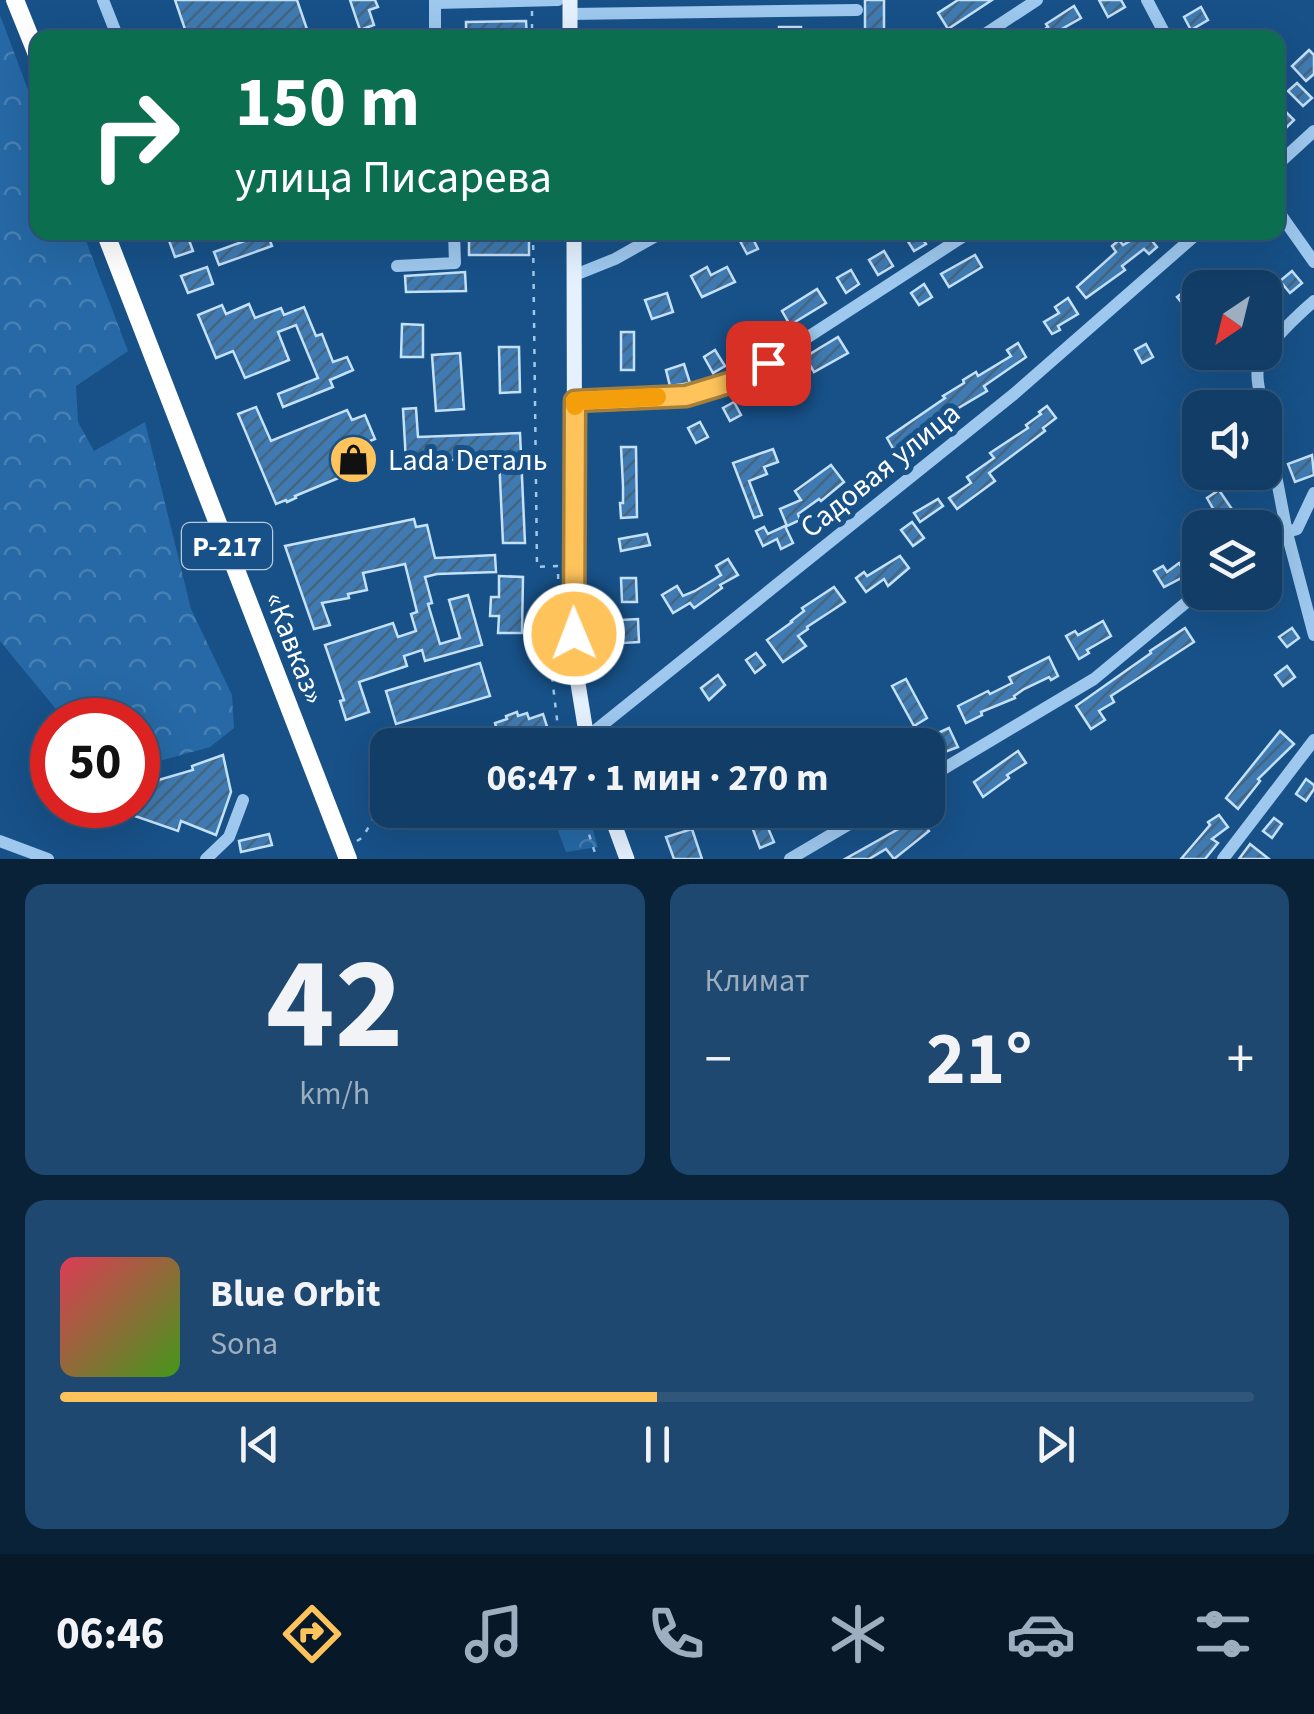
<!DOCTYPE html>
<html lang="ru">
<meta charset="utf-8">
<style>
:root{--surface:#113d66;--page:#1e486f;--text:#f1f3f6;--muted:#9caebf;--line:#30567a;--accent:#ffc35b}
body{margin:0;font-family:"Source Sans 3",sans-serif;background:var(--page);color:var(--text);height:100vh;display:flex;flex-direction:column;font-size:38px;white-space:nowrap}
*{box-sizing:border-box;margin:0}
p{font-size:32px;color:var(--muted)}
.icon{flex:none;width:55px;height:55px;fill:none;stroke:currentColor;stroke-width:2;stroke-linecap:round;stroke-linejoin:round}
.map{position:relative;height:859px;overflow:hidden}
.sheet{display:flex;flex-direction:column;gap:25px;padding:25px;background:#092238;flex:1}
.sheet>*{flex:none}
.guide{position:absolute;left:30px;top:30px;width:1255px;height:210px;border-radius:20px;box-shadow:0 10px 40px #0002,0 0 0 2px var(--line);background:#0b6e4f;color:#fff;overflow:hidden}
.needle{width:65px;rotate:215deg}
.buttons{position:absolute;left:1182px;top:270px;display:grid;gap:20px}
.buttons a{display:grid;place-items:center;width:100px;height:100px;border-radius:20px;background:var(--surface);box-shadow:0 10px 40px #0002,0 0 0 2px var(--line);font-size:50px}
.speed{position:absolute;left:30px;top:698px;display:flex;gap:20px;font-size:50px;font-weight:700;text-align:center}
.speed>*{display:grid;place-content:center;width:130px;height:130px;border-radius:50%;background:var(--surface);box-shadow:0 10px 40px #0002,0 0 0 2px var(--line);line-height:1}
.speed .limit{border:15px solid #d22;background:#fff;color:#111}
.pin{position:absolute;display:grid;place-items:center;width:85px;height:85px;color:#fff;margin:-42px;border-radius:20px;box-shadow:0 5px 15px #0006}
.me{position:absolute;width:110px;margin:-55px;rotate:359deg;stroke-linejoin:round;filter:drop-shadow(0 0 8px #0008)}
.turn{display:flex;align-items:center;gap:35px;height:210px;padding:0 40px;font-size:45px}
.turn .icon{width:130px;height:130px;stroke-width:2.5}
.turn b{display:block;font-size:70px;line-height:85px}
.big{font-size:75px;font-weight:700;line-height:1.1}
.sheet .card{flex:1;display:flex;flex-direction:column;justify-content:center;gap:15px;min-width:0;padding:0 35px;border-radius:20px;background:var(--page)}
.sheet .dial{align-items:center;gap:0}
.dial b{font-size:130px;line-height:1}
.song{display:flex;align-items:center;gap:30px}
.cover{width:120px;height:120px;border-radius:15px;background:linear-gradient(135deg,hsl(350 70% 55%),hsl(100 70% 35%))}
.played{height:10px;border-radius:5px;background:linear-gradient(90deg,var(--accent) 50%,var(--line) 50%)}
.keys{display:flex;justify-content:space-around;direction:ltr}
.heat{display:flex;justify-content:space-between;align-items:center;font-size:55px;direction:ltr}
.sheet .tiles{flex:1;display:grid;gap:25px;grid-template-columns:1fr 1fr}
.card:last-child{grid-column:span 2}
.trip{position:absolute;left:370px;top:728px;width:575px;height:100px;border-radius:20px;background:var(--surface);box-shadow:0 10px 40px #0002,0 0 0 2px var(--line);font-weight:700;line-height:100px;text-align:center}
.menu{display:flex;height:160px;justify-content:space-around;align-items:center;background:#071829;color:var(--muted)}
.menu .icon{width:70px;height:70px}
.menu .selected{color:var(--accent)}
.menu b{font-size:45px;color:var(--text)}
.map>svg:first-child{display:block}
.forest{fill:url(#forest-crowns)}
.building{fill:url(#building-hatch);stroke:#c4e1fa;stroke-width:2.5}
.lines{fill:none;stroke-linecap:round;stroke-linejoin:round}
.path{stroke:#9ec8ee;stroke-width:2.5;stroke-dasharray:5 8;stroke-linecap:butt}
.minor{stroke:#9ec8ee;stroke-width:12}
.major{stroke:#e5f1ff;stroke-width:15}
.highway{stroke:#fff;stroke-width:18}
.route-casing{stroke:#a67f3b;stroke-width:25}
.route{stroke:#ffc35b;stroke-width:18}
.slow{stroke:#f59e0b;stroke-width:18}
.labels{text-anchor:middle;stroke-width:10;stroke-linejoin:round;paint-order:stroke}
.shield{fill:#175188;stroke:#b9cbdb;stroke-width:2.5}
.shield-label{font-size:28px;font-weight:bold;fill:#fff}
.poi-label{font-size:30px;fill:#fff;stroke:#175188;text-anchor:start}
.street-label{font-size:30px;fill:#fff;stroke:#175188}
</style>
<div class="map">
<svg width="1314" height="859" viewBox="0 0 1314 859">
<defs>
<pattern id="forest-crowns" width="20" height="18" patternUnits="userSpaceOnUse" patternTransform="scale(2.5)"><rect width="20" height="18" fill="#2669a6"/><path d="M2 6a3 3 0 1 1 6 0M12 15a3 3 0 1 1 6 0" fill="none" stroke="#4780b3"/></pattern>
<pattern id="building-hatch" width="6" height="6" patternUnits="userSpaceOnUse" patternTransform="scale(2.5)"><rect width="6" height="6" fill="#3f7bb2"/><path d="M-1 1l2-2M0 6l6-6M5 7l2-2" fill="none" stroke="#46647f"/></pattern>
</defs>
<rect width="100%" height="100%" fill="#175188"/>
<!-- forest -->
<g class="forest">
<path d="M0 15 37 114 38 232 83 233 128 351 76 386 78 422 94 451 145 422 191 609 232 695 234 728 210 747 138 767V720H69L55 708 0 641Z"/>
<path d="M550 810H587L598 847 566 852Z"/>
</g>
<!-- building -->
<g class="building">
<path d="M175 0H297L310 38H188Z"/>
<path d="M350 0H375L378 7 369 10 374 25 360 30Z"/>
<rect x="865" y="0" width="19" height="38"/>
<path d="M958 0H992L948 29 938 13Z"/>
<path d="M1099 0H1121L1125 7 1108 17Z"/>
<path d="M1074 6 1081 18 1062 29 1064 32 1055 38H1031L1048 27 1046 24Z"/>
<path d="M1201 7 1208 20 1191 30 1184 17Z"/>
<path d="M526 21 527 38H466V22Z"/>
<rect x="779" y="27" width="22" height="11"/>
<path d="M1309 50 1314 55V74L1306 81 1292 66Z"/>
<path d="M1297 83 1312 98 1303 106 1288 91Z"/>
<path d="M1278 104 1294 120 1284 130 1278 123Z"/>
<path d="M175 232H186L193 251 175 257 167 235Z"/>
<path d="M909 232H938L924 241 926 244 914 251 904 235Z"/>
<path d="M1145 232 1157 247 1149 254 1144 249 1122 266 1125 270 1086 298 1077 287 1116 252 1112 246 1119 240 1123 245Z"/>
<path d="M267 233 272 246 219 265 214 252Z"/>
<rect x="469" y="234" width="60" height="21"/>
<path d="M751 235 758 249 747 254 740 241Z"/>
<path d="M884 251 893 266 878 275 869 260Z"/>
<path d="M975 255 982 267 949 287 941 274Z"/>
<path d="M207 267 213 284 188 293 181 276Z"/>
<path d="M707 267 711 275 727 267 735 282 702 297 691 276Z"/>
<path d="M851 270 859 284 846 293 837 278Z"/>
<path d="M1292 271 1302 283 1290 293 1280 281Z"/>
<path d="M465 272 466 291 406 292 405 276Z"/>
<path d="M1205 276 1215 288H1200V304L1190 313 1177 297Z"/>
<path d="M924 284 932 297 919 305 911 293Z"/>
<path d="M817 289 826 303 790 325 782 311Z"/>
<path d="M667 293 673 312 652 319 645 300Z"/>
<path d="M1068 298 1078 314 1058 326 1060 330 1052 334 1044 322 1059 313 1055 307Z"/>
<path d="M249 304 255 318 281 308 284 315 304 307 316 336 322 334 333 362 347 357 353 370 330 380 333 387 283 407 278 394 318 378 296 325 278 332 289 360 245 378 233 351 216 358 198 315 222 305 226 314Z"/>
<path d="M402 324 423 325V357H401Z"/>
<rect x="621" y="332" width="13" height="38"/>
<path d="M838 337 848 353 814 372 805 357Z"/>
<path d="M1018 343 1026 357 984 386 987 391 925 428 928 433 895 452 887 438 945 398 943 396 964 383 963 380 976 372 978 376 1011 356 1007 350Z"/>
<path d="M1146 344 1153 357 1142 363 1135 350Z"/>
<path d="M499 347H519L520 392 500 393Z"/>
<path d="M715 350 725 366 713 373 704 357Z"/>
<path d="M460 353 464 409 436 411 432 355Z"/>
<path d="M684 364 690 383 670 386 666 370Z"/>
<path d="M768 384 775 397 764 403 757 390Z"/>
<path d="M734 402 741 415 730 421 723 408Z"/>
<path d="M1047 406 1056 418 1043 428 1045 431 989 473 995 481 957 509 949 498 971 483 967 477 994 458 990 453 1028 428 1026 425 1041 414 1039 412Z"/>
<path d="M256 407 271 441 347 410 352 420 365 415 375 439 362 444 370 465 295 496 296 498 287 502 286 500 276 504 238 414Z"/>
<path d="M416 408 418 437 520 433 525 543H503L499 458 406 462 403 409Z"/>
<path d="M700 422 708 437 696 443 688 428Z"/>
<path d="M621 447H636L637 517 621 518 620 503H623V486Z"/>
<path d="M773 449 778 462 764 467 767 474 749 481 762 515 754 518 733 463Z"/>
<path d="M1312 455 1314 475 1295 482 1288 464Z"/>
<path d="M831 465 844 482 821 501 819 499 798 514 800 520 787 526 780 509 801 500 795 491Z"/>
<path d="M1219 490 1225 499 1245 528H1226L1215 512 1207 498Z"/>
<path d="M938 499 943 506 920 522 914 513Z"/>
<path d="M414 519 416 527 427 525 435 558 495 555 496 572 437 574 425 577 432 603 428 604 440 644 460 638 449 600 468 595 482 645 425 661 422 650 404 656 407 666 359 682 369 712 346 720 340 701 344 700 325 645 393 623 398 637 416 631 411 614 417 612 405 564 363 573 367 590 348 594 349 598 322 603 330 625 314 629 285 546Z"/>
<path d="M912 522 924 538 913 546 901 530Z"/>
<path d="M785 526 793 543 781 549 777 539 763 546 756 531 764 527 768 534Z"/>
<path d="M647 534 650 545 621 551 619 539Z"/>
<path d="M900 556 909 568 888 586 884 579 866 592 856 578 864 572 867 576Z"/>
<path d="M728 559 738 575 720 585 722 588 694 608 690 603 673 613 662 595 677 586 683 596 695 591 721 575 716 566Z"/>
<path d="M1179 563 1187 575 1164 587 1154 571 1163 566 1167 572Z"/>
<path d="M499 576 523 577 522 633H498L499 616H490L491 597H499Z"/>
<path d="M621 578H636L637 602H622Z"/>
<path d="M834 587 845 602 807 627 808 629 798 636 806 646 783 662 767 640 792 622 791 621 804 611 802 608Z"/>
<path d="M1221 592H1240L1246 599 1234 609Z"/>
<path d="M638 619 639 642 623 643 621 620Z"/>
<path d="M1103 621 1111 636 1087 650 1089 653 1079 659 1066 636 1075 631 1078 635Z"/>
<path d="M1185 628 1194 642 1111 696 1114 702 1099 711 1105 720 1091 729 1076 706 1151 653 1150 651Z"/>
<path d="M1292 628 1299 638 1287 647 1279 637Z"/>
<path d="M756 653 765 665 755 673 746 660Z"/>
<path d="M1049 657 1058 676 1051 680 1049 677 1024 689 1014 696 1015 698 981 712 982 715 966 723 958 706 988 691 990 694 1012 683 1009 677Z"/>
<path d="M480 663 490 696 396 724 386 691Z"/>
<path d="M1287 666 1295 677 1283 686 1275 675Z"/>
<path d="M718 675 725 685 709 700 701 688Z"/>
<path d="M906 679 927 718 914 726 892 686Z"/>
<path d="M517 712 518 716 527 713 529 719 543 714 553 745H501L495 723 507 719 506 716Z"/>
<path d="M949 728 958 747 945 752 938 733Z"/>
<path d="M1280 731 1294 744 1258 779 1260 781 1238 809 1226 798Z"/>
<path d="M1018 751 1026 763 1007 775 1009 778 983 797 974 782Z"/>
<path d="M223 755 231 792 216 835 181 821 178 831 106 806 138 805V786L193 770 192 766Z"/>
<path d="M1306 779 1314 785V789L1306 801 1296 794Z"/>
<path d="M1219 815 1228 827 1212 839 1218 843 1205 859H1181L1210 825 1208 822Z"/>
<path d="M920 817 929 831 894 859 886 849 869 859H845Z"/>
<path d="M1274 818 1282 824 1272 838 1263 831Z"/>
<path d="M765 821 774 842 760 848 752 827Z"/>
<path d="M692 829 702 859H674L666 837Z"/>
<path d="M269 834 272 845 241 852 239 841Z"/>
<path d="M1250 844 1269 859H1239Z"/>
</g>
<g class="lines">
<!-- path -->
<g class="path">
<path d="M532 11V38"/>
<path d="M533 232 537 567 558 566 559 641 551 668 560 745"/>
<path d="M581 810 597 859"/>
<path d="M357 841 363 837 377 812 388 809"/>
</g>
<!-- minor -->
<g class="minor">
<path d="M103 0 118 38"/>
<path d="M435 0V3L558 0"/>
<path d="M1147 0 1167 38"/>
<path d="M570 14 857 10"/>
<path d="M435 38V3"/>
<path d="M979 38 1037 0"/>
<path d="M1278 164 1314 131"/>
<path d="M1278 211 1314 262"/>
<path d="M397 266 455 263 454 232"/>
<path d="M575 275 615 259 663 232"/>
<path d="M575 401 685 395 731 382 768 363 970 232"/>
<path d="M1263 408C1260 393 1254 374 1260 360 1266 345 1301 312 1314 301"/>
<path d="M1265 418 1287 533 1314 635"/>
<path d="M1265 539 1297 529 1314 493"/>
<path d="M586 738 1014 394 1199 232"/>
<path d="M928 778 1094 679 1200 591"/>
<path d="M0 841 48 859"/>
<path d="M206 859 229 837 243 800"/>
<path d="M790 859 873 810"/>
<path d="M1223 859 1314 740"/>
</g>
<!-- major -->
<g class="major">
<path d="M570 0V38"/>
<path d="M574 232 575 665 588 745"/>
<path d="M609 810 627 859"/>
</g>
<!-- highway -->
<g class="highway">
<path d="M15 0 38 57"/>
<path d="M105 232 348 859"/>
</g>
</g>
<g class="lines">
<defs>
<path id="route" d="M574 634 575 401 686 396 732 382 768 363"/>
</defs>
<!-- route casing -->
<use href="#route" class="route-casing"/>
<!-- route -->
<use href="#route" class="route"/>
<!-- slow -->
<path class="slow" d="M575 406V401L657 397"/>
</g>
<!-- icons -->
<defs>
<symbol id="shop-disc" viewBox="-11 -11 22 22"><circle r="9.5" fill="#ffc35b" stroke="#175188"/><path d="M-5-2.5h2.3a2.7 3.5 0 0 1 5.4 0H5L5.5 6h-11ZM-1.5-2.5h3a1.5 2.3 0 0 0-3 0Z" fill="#111"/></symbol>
</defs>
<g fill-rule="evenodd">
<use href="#shop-disc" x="326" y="432" width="55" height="55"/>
</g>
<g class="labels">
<!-- shield labels -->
<rect class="shield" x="182" y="523" width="90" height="46" rx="8"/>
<g class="shield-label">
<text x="227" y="556">Р-217</text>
</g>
<!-- poi labels -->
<g class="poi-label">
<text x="388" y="470">Lada Dеталь</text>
</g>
<!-- street labels -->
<g class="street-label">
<text transform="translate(880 470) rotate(-39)" y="10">Садовая улица</text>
<text transform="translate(295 648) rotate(69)" y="10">«Кавказ»</text>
</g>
</g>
</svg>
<div class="buttons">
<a><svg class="needle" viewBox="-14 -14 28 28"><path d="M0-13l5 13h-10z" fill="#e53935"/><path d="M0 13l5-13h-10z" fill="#9caebf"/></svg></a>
<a><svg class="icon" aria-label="sound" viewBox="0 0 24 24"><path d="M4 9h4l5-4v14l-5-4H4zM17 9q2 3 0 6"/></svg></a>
<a><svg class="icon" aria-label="layers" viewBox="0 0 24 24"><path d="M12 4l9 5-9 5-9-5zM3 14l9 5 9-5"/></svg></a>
</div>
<div class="speed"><div class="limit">50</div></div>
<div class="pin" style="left:768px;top:363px;background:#d93025"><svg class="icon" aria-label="arrive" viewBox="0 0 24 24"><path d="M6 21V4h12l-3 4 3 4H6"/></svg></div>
<svg class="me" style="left:574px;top:634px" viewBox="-20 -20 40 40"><circle r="17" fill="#ffc35b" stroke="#fff" stroke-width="3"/><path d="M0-11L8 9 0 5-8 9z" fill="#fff"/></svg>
<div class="trip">06:47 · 1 мин · 270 m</div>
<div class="guide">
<div class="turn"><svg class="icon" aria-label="right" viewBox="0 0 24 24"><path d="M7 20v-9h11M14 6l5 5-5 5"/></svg><div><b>150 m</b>улица Писарева</div></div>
</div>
</div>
<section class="sheet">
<div class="tiles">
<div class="card dial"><b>42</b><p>km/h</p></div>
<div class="card"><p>Климат</p>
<div class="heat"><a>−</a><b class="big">21°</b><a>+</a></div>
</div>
<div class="card">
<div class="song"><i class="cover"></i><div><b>Blue Orbit</b><p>Sona</p></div></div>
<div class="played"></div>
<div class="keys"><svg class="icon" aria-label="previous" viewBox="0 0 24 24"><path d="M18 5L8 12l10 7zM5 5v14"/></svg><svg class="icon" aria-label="pause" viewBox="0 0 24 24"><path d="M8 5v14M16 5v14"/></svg><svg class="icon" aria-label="next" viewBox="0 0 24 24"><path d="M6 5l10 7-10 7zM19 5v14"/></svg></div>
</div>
</div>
</section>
<nav class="menu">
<b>06:46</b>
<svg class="icon selected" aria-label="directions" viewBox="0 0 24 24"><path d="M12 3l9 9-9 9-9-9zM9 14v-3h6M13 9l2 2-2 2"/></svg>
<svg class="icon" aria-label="music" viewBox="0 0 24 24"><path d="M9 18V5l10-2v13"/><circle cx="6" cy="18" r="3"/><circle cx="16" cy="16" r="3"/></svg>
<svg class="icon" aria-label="phone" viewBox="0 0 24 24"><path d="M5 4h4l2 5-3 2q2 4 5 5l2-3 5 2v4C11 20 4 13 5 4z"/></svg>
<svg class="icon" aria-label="climate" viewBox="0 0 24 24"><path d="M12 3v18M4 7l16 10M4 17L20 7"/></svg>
<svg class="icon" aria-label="car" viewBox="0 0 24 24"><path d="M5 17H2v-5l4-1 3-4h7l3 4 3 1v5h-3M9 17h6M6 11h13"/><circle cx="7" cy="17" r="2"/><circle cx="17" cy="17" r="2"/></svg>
<svg class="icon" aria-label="filters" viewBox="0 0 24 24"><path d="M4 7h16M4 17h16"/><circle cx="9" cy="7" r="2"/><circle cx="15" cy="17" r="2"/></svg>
</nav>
